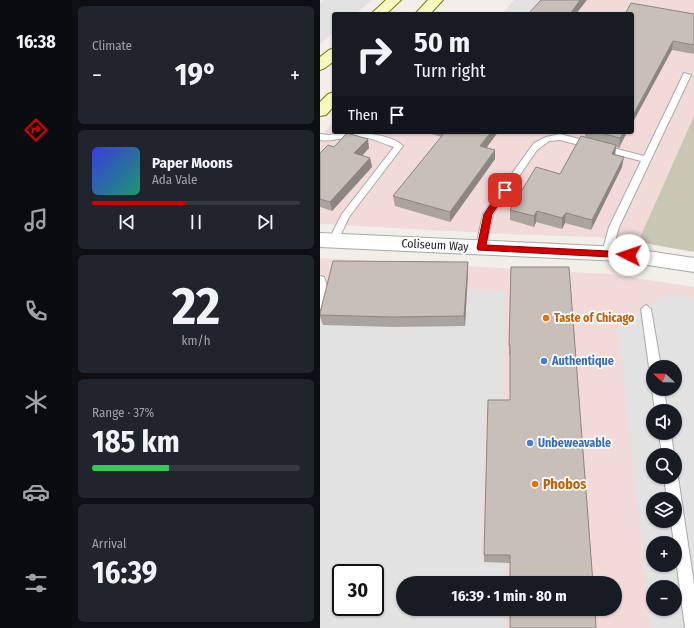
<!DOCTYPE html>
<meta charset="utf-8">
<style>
:root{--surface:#171b24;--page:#20242c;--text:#f1f3f6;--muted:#9ea1a6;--line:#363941;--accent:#d40000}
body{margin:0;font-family:"Fira Sans Condensed",sans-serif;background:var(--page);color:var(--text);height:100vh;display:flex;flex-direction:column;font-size:15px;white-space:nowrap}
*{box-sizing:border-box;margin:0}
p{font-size:13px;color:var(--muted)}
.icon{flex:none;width:22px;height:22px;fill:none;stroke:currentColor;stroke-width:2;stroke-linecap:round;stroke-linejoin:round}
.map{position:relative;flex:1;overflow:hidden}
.details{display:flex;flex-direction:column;gap:6px;padding:6px;background:#0d0f14;width:248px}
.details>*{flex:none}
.hud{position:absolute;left:12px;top:12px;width:302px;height:122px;border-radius:4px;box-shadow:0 1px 3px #0004;background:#171b24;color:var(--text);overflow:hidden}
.needle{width:26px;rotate:292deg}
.buttons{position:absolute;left:326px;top:360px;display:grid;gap:8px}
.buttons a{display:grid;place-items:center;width:36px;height:36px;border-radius:50%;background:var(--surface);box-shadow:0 1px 3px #0004;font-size:20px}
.speed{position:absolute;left:12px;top:564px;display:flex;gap:8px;font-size:20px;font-weight:700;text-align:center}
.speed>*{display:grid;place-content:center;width:52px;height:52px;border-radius:50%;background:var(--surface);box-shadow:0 1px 3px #0004;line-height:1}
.speed .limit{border:2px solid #111;border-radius:6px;background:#fff;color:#111}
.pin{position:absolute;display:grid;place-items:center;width:34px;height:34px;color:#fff;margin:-17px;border-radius:8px;box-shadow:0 2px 6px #0006}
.me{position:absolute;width:44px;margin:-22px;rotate:274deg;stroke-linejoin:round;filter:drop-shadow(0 0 3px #0008)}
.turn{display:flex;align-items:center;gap:14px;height:84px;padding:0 16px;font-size:18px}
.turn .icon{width:52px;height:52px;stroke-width:2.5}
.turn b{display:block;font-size:28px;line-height:34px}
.then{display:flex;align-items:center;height:38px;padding:0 16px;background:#0003;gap:8px;font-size:15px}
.big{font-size:30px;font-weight:700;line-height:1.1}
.details .tile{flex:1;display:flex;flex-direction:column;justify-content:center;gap:6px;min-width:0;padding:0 14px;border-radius:6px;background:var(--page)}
.details .dial{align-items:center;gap:0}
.dial b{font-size:52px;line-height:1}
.song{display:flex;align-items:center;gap:12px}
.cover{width:48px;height:48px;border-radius:6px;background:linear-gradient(135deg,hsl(240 70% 55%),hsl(160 70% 35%))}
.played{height:4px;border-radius:2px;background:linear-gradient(90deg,var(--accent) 45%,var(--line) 45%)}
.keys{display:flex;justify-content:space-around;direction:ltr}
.heat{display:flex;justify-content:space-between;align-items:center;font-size:22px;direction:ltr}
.charge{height:6px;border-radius:3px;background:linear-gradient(90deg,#34c759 37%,var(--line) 0)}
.trip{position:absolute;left:76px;top:576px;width:226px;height:40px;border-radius:20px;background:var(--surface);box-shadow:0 1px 3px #0004;font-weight:700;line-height:40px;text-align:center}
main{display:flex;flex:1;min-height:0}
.dock{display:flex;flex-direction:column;width:72px;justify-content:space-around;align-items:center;background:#090b0e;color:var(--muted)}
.dock .icon{width:28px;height:28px}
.dock .selected{color:var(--accent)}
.dock b{font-size:18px;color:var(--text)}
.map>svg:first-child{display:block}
.commercial{fill:#f2dad9;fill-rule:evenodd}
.construction{fill:#c7c7b4}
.parking{fill:#e2e2e2;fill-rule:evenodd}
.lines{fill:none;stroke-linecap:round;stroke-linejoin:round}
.service-casing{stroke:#a9a9a9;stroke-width:2}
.minor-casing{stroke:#a9a9a9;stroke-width:2}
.secondary-casing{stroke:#707d05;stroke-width:2}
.service{fill:#fff;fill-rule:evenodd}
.minor{fill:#fff;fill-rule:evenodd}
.secondary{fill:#f7fabf;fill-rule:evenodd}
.wall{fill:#aba49e}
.shaded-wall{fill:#8b8681}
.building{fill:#c7bfb8;stroke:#8b8681}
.route{fill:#d40000;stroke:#8a0000}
.food-dot{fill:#e8710a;stroke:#fff;stroke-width:1.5}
.shop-dot{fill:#3f7fe0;stroke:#fff;stroke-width:1.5}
.labels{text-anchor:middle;stroke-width:3.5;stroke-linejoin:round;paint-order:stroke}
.street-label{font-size:12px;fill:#222;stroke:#fff}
.food-label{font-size:12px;font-weight:bold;fill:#c56008;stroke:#fff;text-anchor:start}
.shop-label{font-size:12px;font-weight:bold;fill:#366cbe;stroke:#fff;text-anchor:start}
.near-food-label{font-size:14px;font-weight:bold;fill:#c56008;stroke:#fff;text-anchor:start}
</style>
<main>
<nav class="dock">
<b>16:38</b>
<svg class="icon selected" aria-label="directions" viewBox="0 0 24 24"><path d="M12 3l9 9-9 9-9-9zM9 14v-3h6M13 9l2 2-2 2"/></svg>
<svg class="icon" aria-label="music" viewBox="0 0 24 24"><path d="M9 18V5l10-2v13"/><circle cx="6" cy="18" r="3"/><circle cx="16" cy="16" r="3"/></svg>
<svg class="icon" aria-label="phone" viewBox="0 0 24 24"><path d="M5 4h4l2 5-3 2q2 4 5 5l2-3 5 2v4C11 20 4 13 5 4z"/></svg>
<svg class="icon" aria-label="climate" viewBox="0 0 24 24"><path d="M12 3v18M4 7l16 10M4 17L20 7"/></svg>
<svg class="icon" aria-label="car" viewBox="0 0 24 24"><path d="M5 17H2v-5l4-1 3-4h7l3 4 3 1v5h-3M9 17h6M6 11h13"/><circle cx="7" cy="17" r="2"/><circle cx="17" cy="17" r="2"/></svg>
<svg class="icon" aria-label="filters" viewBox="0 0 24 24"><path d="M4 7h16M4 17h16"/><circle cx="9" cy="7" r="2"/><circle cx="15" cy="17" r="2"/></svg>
</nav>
<section class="details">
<div class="tile"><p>Climate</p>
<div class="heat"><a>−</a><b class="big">19°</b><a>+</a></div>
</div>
<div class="tile">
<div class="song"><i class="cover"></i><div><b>Paper Moons</b><p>Ada Vale</p></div></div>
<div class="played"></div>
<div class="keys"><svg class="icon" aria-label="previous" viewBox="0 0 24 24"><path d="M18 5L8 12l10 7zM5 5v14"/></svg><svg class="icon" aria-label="pause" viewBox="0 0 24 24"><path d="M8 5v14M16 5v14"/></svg><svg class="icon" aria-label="next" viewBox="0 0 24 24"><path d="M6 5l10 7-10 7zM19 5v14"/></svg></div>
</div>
<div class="tile dial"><b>22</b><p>km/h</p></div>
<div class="tile"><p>Range · 37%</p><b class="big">185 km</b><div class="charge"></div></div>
<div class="tile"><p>Arrival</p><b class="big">16:39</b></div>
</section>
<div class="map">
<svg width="374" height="628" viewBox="0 0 374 628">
<rect width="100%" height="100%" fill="#f2efe9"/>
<!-- commercial -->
<g class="commercial">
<path d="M194 0H374V116L318 242 276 237 183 234 0 224V138L14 121V132H312V14H182Z"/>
<path d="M0 258 289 274 374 287V628H0ZM333 367H355V389H333ZM333 411H355V433H333ZM333 455H355V477H333ZM333 499H355V521H333ZM333 543H355V565H333ZM21 573H55V607H21ZM83 583H295V609H83ZM333 587H355V609H333Z"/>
</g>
<!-- construction -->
<path class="construction" d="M374 116V252L318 242Z"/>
<!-- parking -->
<g class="parking">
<path d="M4 0H52L35 14H14V32L0 44V3Z"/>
<path d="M196 0H234L213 14H184Z"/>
<path d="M148 289 185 292 184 407H165L161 562H186V583H83V609H186V628H0V324L145 326ZM21 573H55V607H21Z"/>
<path d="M345 293 374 298V628H331L297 323 311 322ZM333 367H355V389H333ZM333 411H355V433H333ZM333 455H355V477H333ZM333 499H355V521H333ZM333 543H355V565H333ZM333 587H355V609H333Z"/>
</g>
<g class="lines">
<defs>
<g id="service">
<path d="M364 73 371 75 299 227 291 256 287 257 282 253 289 227 321 161 240 140 229 141 217 150 173 214 165 250H157L156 247 163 214 214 143 226 137 240 134 324 156Z"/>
<path d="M28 132C42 132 73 135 83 146L29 217 17 243 13 245 8 241 22 214 74 147C60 142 46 135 31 137 20 138 11 142 0 140V134L9 135Z"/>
<path d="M0 276 4 277 8 289 5 305 0 309Z"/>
<path d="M326 305 331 309 341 367H333V371L329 367 321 309Z"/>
<path d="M333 387V389H344L347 411H335L332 389Z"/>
<path d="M339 433H351L354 455H342Z"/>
<path d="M355 472 358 477 374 584V628H365L351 521H355V499H347L344 477H355Z"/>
</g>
<path id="minor" d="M0 233 301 247 374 258V272L301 261 0 247Z"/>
<g id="secondary">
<path d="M66 0H81L66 14H51Z"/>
<path d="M108 0H123L110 14H95Z"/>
<path d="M14 48V61L5 68 0 70V57L9 50Z"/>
<path d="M14 92V106L6 115 0 116V102L8 94Z"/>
</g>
</defs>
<!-- service casing -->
<use href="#service" class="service-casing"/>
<!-- minor casing -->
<use href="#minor" class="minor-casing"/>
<!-- secondary casing -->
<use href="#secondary" class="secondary-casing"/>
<!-- service -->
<use href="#service" class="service"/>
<!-- minor -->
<use href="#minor" class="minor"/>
<!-- secondary -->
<use href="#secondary" class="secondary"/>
</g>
<!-- wall -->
<g class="wall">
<path d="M312 14H374V54L352 50Z"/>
<path d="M104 132H178L167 147 175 159 130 222 75 206 73 196 122 137Z"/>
<path d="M265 132H307L299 148 296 147 295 155 302 167 271 230 245 223 242 229 216 222 214 227 190 220V210L240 174 265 137Z"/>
<path d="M49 148 42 156 50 158 52 167 12 211 0 207V153Z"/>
<path d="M148 262V272L145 326 73 327 3 325 0 317V313Z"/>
<path d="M191 267 190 563 164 562V555L190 400V355H189Z"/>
</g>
<!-- shaded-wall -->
<g class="shaded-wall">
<path d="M260 0H267L256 14H250Z"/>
<path d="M353 41 352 50 312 124V117Z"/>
<path d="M171 132H178L161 155 160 146Z"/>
<path d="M304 132H307L299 148 300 138Z"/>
<path d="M48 139 49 148 36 162 34 153Z"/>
<path d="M296 145 295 156 292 154Z"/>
<path d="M175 150V159L130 222V212Z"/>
<path d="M304 157 302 167 271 230 272 220Z"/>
<path d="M50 158 52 167 12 211 10 202Z"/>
<path d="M217 211 216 222 214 227V216Z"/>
<path d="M246 213 245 223 242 229V218Z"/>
<path d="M148 262V272L145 326 144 316Z"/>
</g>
<!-- building -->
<g class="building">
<path d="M221 0H260L250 14H215L209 13Z"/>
<path d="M311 3 374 14V45L353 41 312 117V14H305Z"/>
<path d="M125 132H171L160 146 175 150 130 212 73 196Z"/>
<path d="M277 132H304L300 138Z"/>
<path d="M27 133 48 139 34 153 50 158 10 202 0 199V153L8 145 14 147Z"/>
<path d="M261 136 296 145 292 154 304 157 272 220 246 213 242 218 217 211 214 216 190 210 216 167 240 174Z"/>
<path d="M13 261 148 262 144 316 71 317 0 315V313Z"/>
<path d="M191 267H249L273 583H190V555H164L168 400H190V345H189Z"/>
<path d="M190 609H275L276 628H190Z"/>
</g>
<!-- route -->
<path class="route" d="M185 187 189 190 172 214 166 245 309 252 314 255 309 258 158 250 157 248 164 214 182 188Z"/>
<!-- markers -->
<g class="food-dot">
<circle cx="226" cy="318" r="4"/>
<circle cx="215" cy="484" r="4"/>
</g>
<g class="shop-dot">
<circle cx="224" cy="361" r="4"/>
<circle cx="210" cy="443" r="4"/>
</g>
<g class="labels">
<!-- street labels -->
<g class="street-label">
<text transform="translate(115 245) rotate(3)" y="4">Coliseum Way</text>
</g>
<!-- food labels -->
<g class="food-label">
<text x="234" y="322">Taste of Chicago</text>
</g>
<!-- shop labels -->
<g class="shop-label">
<text x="232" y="365">Authentique</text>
<text x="218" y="447">Unbeweavable</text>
</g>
<!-- near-food labels -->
<g class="near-food-label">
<text x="223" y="489">Phobos</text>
</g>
</g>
</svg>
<div class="buttons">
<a><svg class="needle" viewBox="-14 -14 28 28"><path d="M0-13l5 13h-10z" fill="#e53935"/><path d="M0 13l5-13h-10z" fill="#9ea1a6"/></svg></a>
<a><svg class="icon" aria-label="sound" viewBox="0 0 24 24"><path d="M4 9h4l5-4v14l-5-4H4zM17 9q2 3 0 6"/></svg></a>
<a><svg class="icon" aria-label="search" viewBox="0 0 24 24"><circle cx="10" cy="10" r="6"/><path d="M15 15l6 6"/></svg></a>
<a><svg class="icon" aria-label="layers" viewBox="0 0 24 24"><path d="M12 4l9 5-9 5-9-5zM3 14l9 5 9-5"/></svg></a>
<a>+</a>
<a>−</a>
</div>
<div class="speed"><div class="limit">30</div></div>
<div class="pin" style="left:185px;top:190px;background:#d93025"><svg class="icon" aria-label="arrive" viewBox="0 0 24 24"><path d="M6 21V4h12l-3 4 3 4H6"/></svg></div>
<svg class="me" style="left:309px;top:255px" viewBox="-20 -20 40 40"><circle r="19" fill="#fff"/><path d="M0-13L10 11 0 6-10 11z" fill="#d40000"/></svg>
<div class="trip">16:39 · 1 min · 80 m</div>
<div class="hud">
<div class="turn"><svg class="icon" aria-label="right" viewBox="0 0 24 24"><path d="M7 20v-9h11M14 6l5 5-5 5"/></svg><div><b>50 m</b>Turn right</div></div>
<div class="then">Then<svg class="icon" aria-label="arrive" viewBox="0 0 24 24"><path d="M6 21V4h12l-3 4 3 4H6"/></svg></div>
</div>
</div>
</main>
